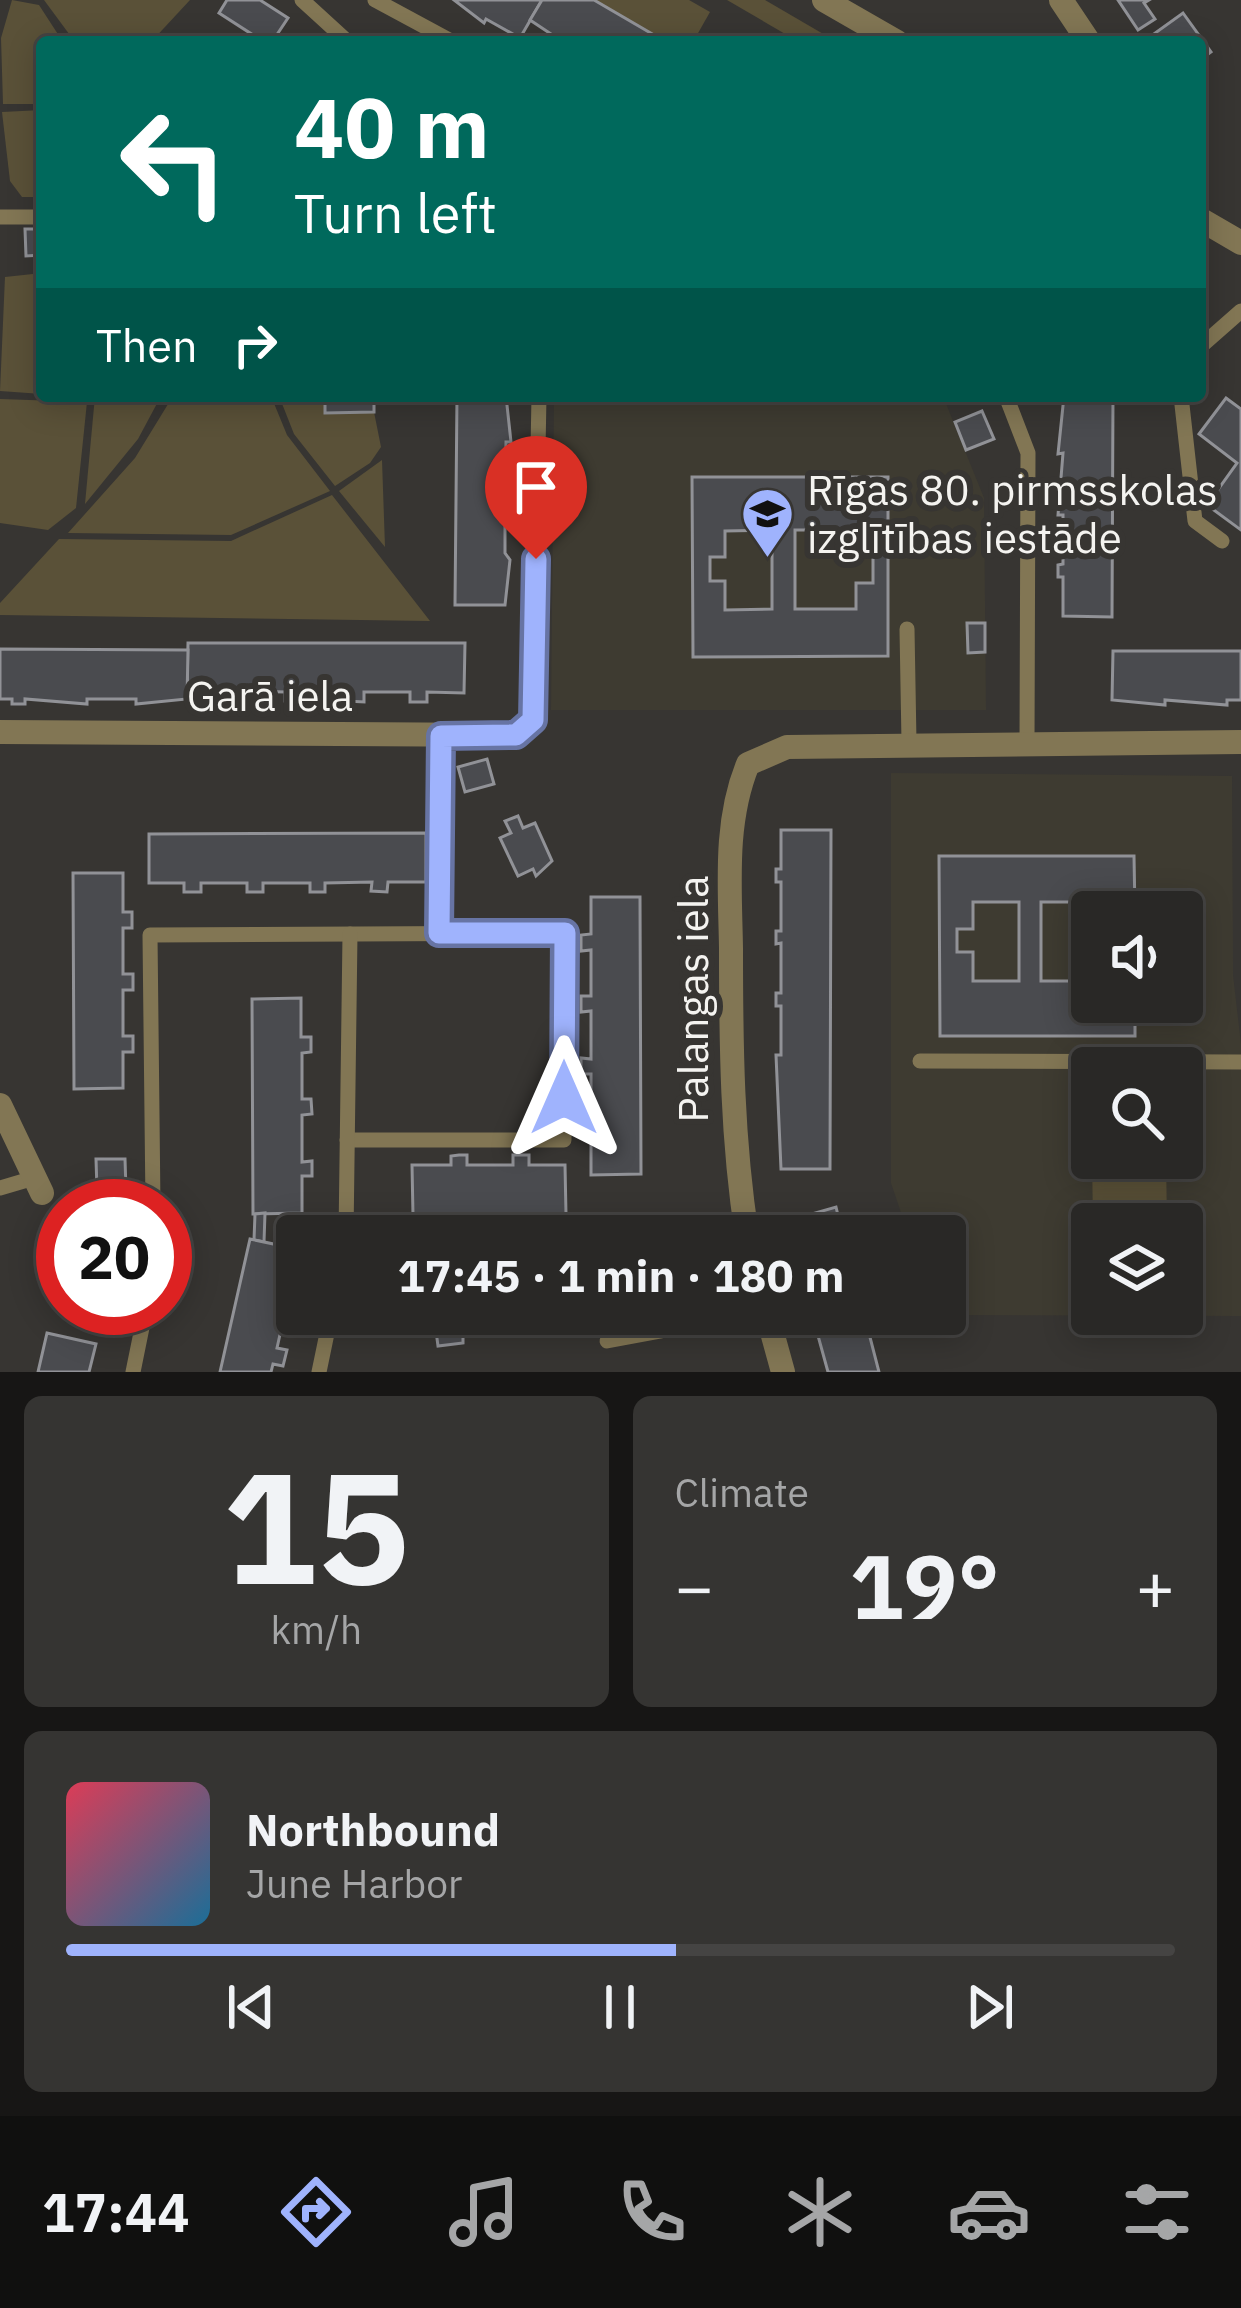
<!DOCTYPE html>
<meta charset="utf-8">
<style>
:root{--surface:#292826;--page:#353432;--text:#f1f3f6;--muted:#a5a6a7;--line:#454443;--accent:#9fb3fd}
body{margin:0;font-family:"IBM Plex Sans",sans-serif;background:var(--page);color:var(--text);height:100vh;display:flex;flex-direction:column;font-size:45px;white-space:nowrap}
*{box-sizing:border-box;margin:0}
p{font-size:39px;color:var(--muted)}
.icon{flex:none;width:66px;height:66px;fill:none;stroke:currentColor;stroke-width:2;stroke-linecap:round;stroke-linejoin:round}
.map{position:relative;height:1372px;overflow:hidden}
.drawer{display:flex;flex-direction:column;gap:24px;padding:24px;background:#171615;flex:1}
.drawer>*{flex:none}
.banner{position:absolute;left:36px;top:36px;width:1170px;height:366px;border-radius:12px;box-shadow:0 6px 30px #0003,0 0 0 3px var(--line);background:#00695c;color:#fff;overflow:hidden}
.controls{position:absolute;left:1071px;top:891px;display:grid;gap:24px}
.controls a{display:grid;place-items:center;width:132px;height:132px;border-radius:12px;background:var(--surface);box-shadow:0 6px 30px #0003,0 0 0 3px var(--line);font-size:60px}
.speed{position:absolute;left:36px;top:1179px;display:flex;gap:24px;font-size:60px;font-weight:700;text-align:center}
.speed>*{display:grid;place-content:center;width:156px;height:156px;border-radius:50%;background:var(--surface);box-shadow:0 6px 30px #0003,0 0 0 3px var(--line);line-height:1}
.speed .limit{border:18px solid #d22;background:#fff;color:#111}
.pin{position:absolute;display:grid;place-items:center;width:102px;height:102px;color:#fff;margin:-123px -51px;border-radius:50% 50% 50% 0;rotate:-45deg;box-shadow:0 0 12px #0007}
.pin .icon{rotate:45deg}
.me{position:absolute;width:132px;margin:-66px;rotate:0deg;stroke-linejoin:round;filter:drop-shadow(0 0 9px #0008)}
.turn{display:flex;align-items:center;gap:42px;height:252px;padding:0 60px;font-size:54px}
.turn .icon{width:156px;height:156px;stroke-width:2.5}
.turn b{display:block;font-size:84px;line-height:102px}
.then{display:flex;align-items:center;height:114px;padding:0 60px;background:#0003;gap:24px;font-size:45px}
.big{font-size:90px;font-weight:800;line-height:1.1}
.drawer .widget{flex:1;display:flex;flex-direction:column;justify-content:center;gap:18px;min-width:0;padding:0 42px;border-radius:18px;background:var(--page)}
.drawer .dial{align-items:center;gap:0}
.dial b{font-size:156px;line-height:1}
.song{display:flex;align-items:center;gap:36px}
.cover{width:144px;height:144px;border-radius:18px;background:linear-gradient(135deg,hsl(350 70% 55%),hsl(200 70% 35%))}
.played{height:12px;border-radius:6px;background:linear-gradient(90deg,var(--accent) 55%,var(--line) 55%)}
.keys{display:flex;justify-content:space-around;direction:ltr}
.heat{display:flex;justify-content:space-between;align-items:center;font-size:66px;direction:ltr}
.drawer .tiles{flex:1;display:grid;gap:24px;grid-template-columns:1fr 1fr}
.widget:last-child{grid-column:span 2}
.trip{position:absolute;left:276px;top:1215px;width:690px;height:120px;border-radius:12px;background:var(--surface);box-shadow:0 6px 30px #0003,0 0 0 3px var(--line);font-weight:800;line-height:120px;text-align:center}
.tab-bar{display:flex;height:192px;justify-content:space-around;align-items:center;background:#10100f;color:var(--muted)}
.tab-bar .icon{width:84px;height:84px}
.tab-bar .selected{color:var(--accent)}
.tab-bar b{font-size:54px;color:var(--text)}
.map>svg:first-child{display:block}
.built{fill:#3e3b31;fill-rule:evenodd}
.green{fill:#5a5138}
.building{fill:#4a4b4f;stroke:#919297;stroke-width:3;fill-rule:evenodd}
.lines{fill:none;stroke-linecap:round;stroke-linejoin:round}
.service{stroke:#827654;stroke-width:15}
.minor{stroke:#827654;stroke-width:24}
.tertiary{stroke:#827654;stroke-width:24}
.route-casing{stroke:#6774a4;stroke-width:30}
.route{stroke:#9fb3fd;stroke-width:21}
.labels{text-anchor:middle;stroke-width:12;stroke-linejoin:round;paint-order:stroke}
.poi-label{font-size:42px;fill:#f4f3f0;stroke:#373532;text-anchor:start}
.street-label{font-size:42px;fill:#f4f3f0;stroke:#373532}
</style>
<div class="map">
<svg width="1241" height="1372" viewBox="0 0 1241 1372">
<rect width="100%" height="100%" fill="#373532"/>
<!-- built -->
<g class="built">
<path d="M554 396H943L984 498 986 710H551Z"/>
<path d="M891 773 1232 776 1233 975 1241 1044V1316L936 1315 945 1314V1236H909L891 1183ZM1092 912H1182V1002H1092ZM1092 1068H1182V1158H1092ZM1092 1224H1182V1314H1092Z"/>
</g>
<!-- green -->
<g class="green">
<path d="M12 0 39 5 63 42H42V104H3L1 38Z"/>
<path d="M44 0H190L151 42H75Z"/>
<path d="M594 0H689L710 12 693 42H666Z"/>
<path d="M727 0H765L837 42H799Z"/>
<path d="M42 110V197H22L10 181 2 112Z"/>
<path d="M42 273V394L0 391 5 277Z"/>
<path d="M95 396H161L138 439 85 504Z"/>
<path d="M173 396H271L287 435 330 491 231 535 68 533 135 458Z"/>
<path d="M279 396H325L326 413 374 412 381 447 370 463 335 486 294 434Z"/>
<path d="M0 399 87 402 76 508 48 530 0 523Z"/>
<path d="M382 460 385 547 339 491Z"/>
<path d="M332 495 430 621 0 615V603L59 539 231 541Z"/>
<path d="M1092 1158H1166L1167 1224H1093Z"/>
</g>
<!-- building -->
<g class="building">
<path d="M227 0H260L288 18 272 42H264L219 13Z"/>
<path d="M454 0H542L520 38 486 19 484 23Z"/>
<path d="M542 0H594L666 42H563L530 20Z"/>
<path d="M1118 0H1149L1144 3 1155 19 1138 30Z"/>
<path d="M1183 13 1211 52 1200 60V42L1144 41Z"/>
<path d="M25 229H42V255L26 256Z"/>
<path d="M325 396H374V412L325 413Z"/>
<path d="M457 396H506L511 442H506L505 491H511V504H505V553L510 560 505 605H455Z"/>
<path d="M1064 396H1113L1112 617 1063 616V577H1058V565L1063 564V515H1058L1063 453 1058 454Z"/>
<path d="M1226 398 1241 409V530L1207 505 1237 463 1199 434Z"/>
<path d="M982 411 994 439 966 450 955 422Z"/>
<path d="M692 477H888V656L693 657ZM772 530V609L725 610V581H710V557H725V531ZM795 530H856V556H873V583H856V609H795Z"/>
<path d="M967 623H985V652L968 653Z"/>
<path d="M188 643H465L464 693 427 692V702H410V692H364V702L347 701V692H302V701H285V692L240 691V701H223V691H187Z"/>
<path d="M0 649 188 650 187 699 136 704V699H87V704L25 699V704H12V699H0Z"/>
<path d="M1113 651H1241V700H1227V705L1165 700V705L1112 700Z"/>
<path d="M487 759 494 784 465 792 458 767Z"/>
<path d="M518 816 523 828 535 823 552 861 536 876 533 869 518 876 500 838 511 833 505 821Z"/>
<path d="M781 830H831L830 1169H781L776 1055H781V1006H776V993H781V943L776 944V931H781V882H776V869H781Z"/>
<path d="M426 833V882H388L387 892 371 891 372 882 325 883V892H310V883H263V892H247V883H201V892H184V883H149V834Z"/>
<path d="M939 856H1134L1135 912H1102V902H1041V981H1092V1002H1135V1036H940ZM973 902H1019V981H973V952H957V929H973Z"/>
<path d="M73 873H123V912H132V928H123V974H133V990H123V1036H133V1052H123V1088L74 1089Z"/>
<path d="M591 897H640L641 1174 591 1175V1136H581L582 1120H591V1074H581V1058L591 1059V1011L581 1012V996H591V950L581 951V935L591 934Z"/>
<path d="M301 998V1037H311V1052L302 1053V1099H311L312 1114 302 1115V1162L312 1161V1176H302V1213L253 1214 252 999Z"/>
<path d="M459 1155H467V1165H513V1155H529V1165H565L566 1214 413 1215 412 1165H451V1156Z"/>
<path d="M96 1159H125L126 1190H97Z"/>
<path d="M836 1207 843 1236H791L787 1221Z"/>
<path d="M265 1213 264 1242 254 1240 255 1214Z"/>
<path d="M250 1239 297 1249 290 1287 297 1288V1302L287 1303 277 1348 287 1350 283 1366 273 1364 271 1372H220Z"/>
<path d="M812 1314H864L879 1372H828L817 1332 813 1333Z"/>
<path d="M462 1316 463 1331H436V1317Z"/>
<path d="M436 1317V1329L409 1332 407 1319Z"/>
<path d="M475 1322H533L532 1336H475Z"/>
<path d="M436 1331H463V1343L438 1346Z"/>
<path d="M47 1333 96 1344 89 1372H38Z"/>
</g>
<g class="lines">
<!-- service -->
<g class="service">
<path d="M302 0 348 42"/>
<path d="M375 0 453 42"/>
<path d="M0 217H42"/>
<path d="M1200 347 1241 311"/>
<path d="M1006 396 1028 453 1027 742"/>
<path d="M1181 396 1195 521 1222 541"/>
<path d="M907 629 909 742"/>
<path d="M533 720 539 396"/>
<path d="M439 933 441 736"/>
<path d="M920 1061 1241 1062"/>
<path d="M0 1188 34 1178"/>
<path d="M153 1206 150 935 565 933 564 1140H347"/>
<path d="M346 1236 350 934"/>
<path d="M607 1341 661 1331 677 1314"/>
<path d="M133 1372 146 1308"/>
<path d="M319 1372 331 1314"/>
</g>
<!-- minor -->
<g class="minor">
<path d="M1061 0 1089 42"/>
<path d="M0 732 516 735 533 720"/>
<path d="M0 1105 42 1193"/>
<path d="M747 1236C732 1138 731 1047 731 948 730 886 724 822 748 764L787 747 1241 742"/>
<path d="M767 1314 783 1372"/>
</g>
<!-- tertiary -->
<g class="tertiary">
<path d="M824 0 897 42"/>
<path d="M1200 219 1241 243"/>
</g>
</g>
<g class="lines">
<defs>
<path id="route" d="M536 559 533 720 516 735 441 736 439 933H565L564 1098"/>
</defs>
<!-- route casing -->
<use href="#route" class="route-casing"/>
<!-- route -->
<use href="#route" class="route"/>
</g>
<!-- icons -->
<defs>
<symbol id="school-pin" viewBox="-11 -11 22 30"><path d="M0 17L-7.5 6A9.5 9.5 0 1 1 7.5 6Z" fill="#9fb3fd" stroke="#373532"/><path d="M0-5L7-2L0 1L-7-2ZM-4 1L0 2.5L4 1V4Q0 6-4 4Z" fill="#111"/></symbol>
</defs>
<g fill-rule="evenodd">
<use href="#school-pin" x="738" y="484" width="59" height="81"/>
</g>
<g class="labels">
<!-- poi labels -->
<g class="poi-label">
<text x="807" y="505">Rīgas 80. pirmsskolas<tspan x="807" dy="48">izglītības iestāde</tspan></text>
</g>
<!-- street labels -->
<g class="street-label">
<text x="270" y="711">Garā iela</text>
<text transform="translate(693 999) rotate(-90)" y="15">Palangas iela</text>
</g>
</g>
</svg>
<div class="controls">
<a><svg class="icon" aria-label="sound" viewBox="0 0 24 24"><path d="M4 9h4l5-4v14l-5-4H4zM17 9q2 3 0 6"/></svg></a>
<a><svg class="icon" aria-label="search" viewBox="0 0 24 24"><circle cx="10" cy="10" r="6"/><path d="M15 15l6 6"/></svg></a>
<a><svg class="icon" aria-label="layers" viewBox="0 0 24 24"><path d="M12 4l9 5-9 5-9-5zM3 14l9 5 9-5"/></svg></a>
</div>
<div class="speed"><div class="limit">20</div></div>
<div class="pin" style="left:536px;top:559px;background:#d93025"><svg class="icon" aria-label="arrive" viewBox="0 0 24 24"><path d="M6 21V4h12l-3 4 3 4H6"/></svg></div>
<svg class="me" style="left:564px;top:1098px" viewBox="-20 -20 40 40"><path d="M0-17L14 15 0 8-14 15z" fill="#9fb3fd" stroke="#fff" stroke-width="4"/></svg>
<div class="trip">17:45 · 1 min · 180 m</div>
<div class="banner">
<div class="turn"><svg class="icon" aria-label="left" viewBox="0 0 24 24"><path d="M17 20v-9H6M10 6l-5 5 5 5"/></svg><div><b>40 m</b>Turn left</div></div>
<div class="then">Then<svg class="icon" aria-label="right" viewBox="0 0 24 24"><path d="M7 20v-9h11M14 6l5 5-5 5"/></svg></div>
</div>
</div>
<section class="drawer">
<div class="tiles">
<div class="widget dial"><b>15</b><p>km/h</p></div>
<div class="widget"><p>Climate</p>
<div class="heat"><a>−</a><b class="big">19°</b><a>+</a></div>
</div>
<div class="widget">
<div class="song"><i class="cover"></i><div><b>Northbound</b><p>June Harbor</p></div></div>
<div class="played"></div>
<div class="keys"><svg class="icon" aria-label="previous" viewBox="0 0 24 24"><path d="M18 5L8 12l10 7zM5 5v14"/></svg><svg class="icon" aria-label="pause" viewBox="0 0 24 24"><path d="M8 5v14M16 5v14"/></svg><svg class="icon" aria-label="next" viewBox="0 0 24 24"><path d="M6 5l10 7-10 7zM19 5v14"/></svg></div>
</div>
</div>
</section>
<nav class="tab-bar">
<b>17:44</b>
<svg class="icon selected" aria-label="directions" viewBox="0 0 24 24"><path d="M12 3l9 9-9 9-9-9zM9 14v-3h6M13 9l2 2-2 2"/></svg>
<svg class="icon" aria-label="music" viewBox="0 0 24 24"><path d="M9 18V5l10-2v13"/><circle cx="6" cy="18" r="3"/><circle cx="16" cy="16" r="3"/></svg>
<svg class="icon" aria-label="phone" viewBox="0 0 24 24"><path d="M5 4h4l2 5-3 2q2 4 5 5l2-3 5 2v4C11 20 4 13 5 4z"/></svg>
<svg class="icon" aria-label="climate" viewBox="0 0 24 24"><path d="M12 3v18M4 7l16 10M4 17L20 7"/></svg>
<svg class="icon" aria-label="car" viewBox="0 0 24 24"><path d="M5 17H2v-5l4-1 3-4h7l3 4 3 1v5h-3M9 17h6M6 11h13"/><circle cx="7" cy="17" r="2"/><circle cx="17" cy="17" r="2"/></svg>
<svg class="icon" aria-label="filters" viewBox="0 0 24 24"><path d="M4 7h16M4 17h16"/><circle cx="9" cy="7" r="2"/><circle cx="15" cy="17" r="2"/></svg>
</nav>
